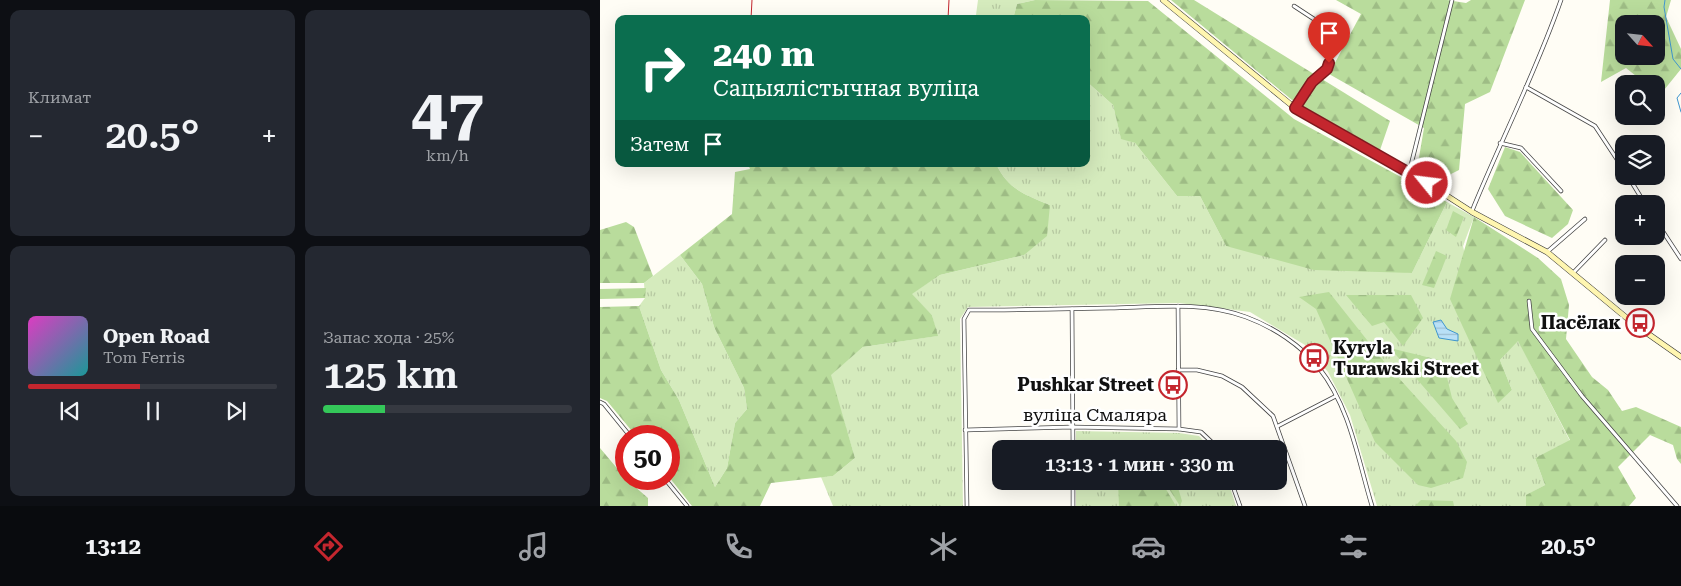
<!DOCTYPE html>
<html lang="ru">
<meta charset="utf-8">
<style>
:root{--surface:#171b24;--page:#242831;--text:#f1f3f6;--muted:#9ea1a6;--line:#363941;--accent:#c4262e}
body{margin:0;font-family:"Roboto Serif",serif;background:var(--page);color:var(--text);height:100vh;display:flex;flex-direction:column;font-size:19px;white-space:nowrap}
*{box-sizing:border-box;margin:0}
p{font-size:16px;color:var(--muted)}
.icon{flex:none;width:28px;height:28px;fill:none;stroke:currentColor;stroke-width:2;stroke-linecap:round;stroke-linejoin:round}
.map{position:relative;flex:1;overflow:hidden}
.sheet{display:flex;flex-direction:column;gap:10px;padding:10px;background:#0d0f14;width:600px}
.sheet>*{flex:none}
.banner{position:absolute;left:15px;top:15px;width:475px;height:152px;border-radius:10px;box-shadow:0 5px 20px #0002;background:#0b6e4f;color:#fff;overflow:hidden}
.needle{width:32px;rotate:117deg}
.buttons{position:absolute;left:1015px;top:15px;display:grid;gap:10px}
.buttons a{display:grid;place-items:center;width:50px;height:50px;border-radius:10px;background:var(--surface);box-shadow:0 5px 20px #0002;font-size:25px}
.speed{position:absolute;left:15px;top:425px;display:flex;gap:10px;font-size:25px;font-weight:700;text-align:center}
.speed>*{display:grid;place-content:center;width:65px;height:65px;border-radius:50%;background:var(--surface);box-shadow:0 5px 20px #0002;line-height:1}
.speed .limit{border:8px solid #d22;background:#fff;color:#111}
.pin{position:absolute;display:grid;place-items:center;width:42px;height:42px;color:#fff;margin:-51px -21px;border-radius:50% 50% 50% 0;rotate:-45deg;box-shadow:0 0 5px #0007}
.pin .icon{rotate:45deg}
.me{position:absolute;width:55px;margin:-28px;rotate:299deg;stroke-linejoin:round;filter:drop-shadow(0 0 4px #0008)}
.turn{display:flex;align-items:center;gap:18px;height:105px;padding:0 15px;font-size:22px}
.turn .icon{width:65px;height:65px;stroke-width:2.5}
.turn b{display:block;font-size:35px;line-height:42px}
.then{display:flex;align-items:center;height:48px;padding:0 15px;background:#0003;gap:10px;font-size:19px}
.big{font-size:38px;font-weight:600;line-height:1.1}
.sheet .tile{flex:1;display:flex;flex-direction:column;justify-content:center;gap:8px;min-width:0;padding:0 18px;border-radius:10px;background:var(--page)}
.sheet .dial{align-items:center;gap:0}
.dial b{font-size:65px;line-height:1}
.song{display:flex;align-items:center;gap:15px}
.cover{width:60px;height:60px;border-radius:8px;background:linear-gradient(135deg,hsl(310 70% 55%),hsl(180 70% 35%))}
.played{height:5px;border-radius:2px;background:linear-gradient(90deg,var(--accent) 45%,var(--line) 45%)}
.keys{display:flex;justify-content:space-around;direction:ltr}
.heat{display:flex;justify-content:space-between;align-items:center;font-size:28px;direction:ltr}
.charge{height:8px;border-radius:4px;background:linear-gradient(90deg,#34c759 25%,var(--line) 0)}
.sheet .tiles{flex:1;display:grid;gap:10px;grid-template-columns:repeat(2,1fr)}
.trip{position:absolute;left:392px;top:440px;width:295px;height:50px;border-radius:10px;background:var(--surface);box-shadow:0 5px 20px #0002;font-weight:600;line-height:50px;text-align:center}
.menu{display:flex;height:80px;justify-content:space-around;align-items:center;background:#090b0e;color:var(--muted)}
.menu .icon{width:35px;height:35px}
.menu .selected{color:var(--accent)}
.menu b{font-size:22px;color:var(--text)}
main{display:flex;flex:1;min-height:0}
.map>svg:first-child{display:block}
.grass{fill:url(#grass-tufts)}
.forest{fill:url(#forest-firs);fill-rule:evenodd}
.water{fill:url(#water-rules);stroke:#3f96cf}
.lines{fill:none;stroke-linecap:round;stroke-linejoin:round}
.stream{stroke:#3f96cf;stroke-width:1}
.minor-casing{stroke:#444;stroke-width:4.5}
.secondary-casing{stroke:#333;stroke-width:6}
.minor{stroke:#fff;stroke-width:3}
.secondary{stroke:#fff6b0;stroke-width:5}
.tram{stroke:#c4262e;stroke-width:1}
.route-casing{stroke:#7f191e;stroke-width:12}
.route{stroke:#c4262e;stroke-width:9}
.labels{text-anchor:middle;stroke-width:5;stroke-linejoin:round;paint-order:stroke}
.poi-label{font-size:18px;font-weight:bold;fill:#111;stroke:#fff;text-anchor:end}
.street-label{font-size:18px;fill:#111;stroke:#fff}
</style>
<main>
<section class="sheet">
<div class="tiles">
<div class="tile"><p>Климат</p>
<div class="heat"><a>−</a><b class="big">20.5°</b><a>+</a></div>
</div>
<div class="tile dial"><b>47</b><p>km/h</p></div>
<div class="tile">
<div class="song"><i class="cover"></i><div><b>Open Road</b><p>Tom Ferris</p></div></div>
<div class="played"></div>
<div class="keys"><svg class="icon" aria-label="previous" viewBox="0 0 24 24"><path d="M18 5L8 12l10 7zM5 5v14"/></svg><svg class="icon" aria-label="pause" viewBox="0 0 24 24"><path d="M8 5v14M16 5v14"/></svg><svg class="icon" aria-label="next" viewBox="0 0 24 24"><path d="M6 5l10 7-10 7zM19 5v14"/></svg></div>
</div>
<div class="tile"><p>Запас хода · 25%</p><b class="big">125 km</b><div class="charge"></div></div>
</div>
</section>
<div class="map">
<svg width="1081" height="506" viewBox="0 0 1081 506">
<defs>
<pattern id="grass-tufts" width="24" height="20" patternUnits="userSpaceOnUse" patternTransform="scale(1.25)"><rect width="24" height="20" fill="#d5ebbd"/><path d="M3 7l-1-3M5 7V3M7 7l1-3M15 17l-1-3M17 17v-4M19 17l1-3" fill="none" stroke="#b6c8a1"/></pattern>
<pattern id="forest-firs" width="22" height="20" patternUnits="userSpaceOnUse" patternTransform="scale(1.25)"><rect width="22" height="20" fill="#b9dc9c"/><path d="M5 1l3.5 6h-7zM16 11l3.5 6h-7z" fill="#9ebc85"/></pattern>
<pattern id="water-rules" width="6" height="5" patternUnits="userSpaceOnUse" patternTransform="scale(1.25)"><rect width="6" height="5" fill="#b9e0f7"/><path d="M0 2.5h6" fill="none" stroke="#9ebfd3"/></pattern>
</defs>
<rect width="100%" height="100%" fill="#fffdf5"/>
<!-- grass -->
<g class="grass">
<path d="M378 0H435L417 4 413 19H359V15H376Z"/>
<path d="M486 81 513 105 521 138 535 143 577 196H600L626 246 812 273 847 202 874 217 863 246 898 402 912 390 900 360 918 340 970 441 935 458 945 485 927 495 926 506H777L750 415 728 372 705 345 650 312 579 303 368 307 360 319 363 506H233L221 477 233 476 255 458 230 375 263 347 337 336 332 315 311 294 340 275 424 255 450 205C424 194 409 190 396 164H486Z"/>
<path d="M80 255 102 284 114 327 144 388 147 409 135 423 127 468 115 487 79 400 61 370 39 306 45 298 44 283Z"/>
<path d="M476 431 579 433 599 436 611 449H476Z"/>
<path d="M476 481H628L636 506H476Z"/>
</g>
<!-- forest -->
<g class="forest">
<path d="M435 0 548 1 694 119 847 202 812 273 714 270 626 246 600 196H577L535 143 521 139 513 105 486 81V19H413L417 4Z"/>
<path d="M571 0H594L790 121 780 150 692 100Z"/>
<path d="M736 0H847L866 3 871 0H925L890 92 865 104 859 170 847 176 817 169 824 128 729 74 761 14Z"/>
<path d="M1010 0H1071L1066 17 1081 49V69L1060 95 1056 92V84H1046L1026 68 1001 82ZM1024 24H1056V56H1024Z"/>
<path d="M905 147 920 152 973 210 968 224 952 238 905 216 888 189Z"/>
<path d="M148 164H396C409 190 424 194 450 205L447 236 424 255 340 275 312 294 332 315 338 336 263 347 231 375 255 458 233 476 171 483 160 506H92L69 477V436H36L7 401 0 398V307L39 306 61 370 79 400 115 487 127 468 135 423 147 409 144 388 114 327 102 284 80 255 132 214 135 172 150 169Z"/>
<path d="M853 211 864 217 856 237 846 230Z"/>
<path d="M874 217 938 258 961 279 969 305 966 339 992 377 1008 390 1022 411 1036 407 1081 427V464L1077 459 1073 445 1050 435 1018 467 1036 498 1029 506H926V495L945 485 935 458 970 440 918 341 900 360 912 390 898 403 850 299Z"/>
<path d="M26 222 34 227 53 276 44 283H0V230Z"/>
<path d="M836 251 847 256 834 288 822 285Z"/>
<path d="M46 288 45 298 0 299V289Z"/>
<path d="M729 292 786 364 856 441 867 462 863 478 831 488 818 485 775 442 716 309 699 297Z"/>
<path d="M746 295H811L823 318 803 346 784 322 772 326Z"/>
<path d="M790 348 843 361 852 398 868 424 860 429Z"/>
<path d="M0 448 26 479 48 498V506H0Z"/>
<path d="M518 481H561L576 506H519Z"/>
<path d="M564 481H576L582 501 580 506Z"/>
<path d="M821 500 853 501 854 506H815Z"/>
</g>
<!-- water -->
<path class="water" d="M841 320 847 329 858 334V341L839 338 833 322Z"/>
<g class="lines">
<!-- stream -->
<g class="stream">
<path d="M1065 0 1064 7 1073 59 1081 69"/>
<path d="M1081 93 1077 98 1081 112"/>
</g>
<defs>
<g id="minor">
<path d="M694 6 723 25 729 63 727 69 712 82 696 108"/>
<path d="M926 87 995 126 1024 170"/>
<path d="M900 143 921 148 961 191"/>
<path d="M809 173 852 0"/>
<path d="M1028 176 1045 204"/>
<path d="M872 211C901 140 936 72 961 0"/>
<path d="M1056 221 1081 259"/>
<path d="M947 252 985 219"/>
<path d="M973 273 1005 240"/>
<path d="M929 301 932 329 982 396 1077 506"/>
<path d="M578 306 579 429"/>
<path d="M472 309 473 449"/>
<path d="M578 370H597L622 376 642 387 673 416 705 506"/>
<path d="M0 402 4 404 30 436"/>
<path d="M678 426 736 396"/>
<path d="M365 430 472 427 579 429 601 432 619 449"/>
<path d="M65 479 87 506"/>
<path d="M473 481V506"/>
<path d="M631 481 640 506"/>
<path d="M367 506 364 319 369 310C416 310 463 309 510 308 554 307 603 301 646 317 673 327 701 345 719 368 750 407 758 460 772 506"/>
</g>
<path id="secondary" d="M563 0 695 108 841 192 872 212 947 252 1034 324 1081 357"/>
</defs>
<!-- minor casing -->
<use href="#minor" class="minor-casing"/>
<!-- secondary casing -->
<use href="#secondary" class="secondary-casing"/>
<!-- minor -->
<use href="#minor" class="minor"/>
<!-- secondary -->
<use href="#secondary" class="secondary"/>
<!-- tram -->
<g class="tram">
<path d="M151 19 152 0"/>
<path d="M348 19 349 0"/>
</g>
</g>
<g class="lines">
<defs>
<path id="route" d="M729 63 727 69 712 82 695 108 827 183"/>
</defs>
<!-- route casing -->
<use href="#route" class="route-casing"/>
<!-- route -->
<use href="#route" class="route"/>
</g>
<!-- icons -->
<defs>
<symbol id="bus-ring" viewBox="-11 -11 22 22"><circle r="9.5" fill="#fff" stroke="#c4262e" stroke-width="1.5"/><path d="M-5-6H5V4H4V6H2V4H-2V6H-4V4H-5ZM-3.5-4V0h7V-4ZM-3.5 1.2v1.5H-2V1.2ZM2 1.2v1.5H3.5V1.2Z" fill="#c4262e"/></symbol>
</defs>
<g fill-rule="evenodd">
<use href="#bus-ring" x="1024" y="307" width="32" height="32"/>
<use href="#bus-ring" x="698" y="342" width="32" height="32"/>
<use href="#bus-ring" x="557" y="369" width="32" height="32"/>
</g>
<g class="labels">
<!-- poi labels -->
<g class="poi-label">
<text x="1021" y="329">Пасёлак</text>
<text x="733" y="354" text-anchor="start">Kyryla<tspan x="733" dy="21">Turawski Street</tspan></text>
<text x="554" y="391">Pushkar Street</text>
</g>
<!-- street labels -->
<g class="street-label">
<text x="495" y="421">вуліца Смаляра</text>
</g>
</g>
</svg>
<div class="buttons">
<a><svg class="needle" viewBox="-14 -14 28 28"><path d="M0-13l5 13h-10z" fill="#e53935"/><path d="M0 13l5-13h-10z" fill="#9ea1a6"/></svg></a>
<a><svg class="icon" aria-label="search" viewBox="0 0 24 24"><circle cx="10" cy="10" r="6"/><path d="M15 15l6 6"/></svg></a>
<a><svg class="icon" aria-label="layers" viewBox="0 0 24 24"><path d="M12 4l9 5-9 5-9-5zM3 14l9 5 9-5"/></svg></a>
<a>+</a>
<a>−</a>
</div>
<div class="speed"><div class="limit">50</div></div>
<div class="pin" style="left:729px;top:63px;background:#d93025"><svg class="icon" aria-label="arrive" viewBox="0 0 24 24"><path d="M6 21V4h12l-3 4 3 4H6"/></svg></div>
<svg class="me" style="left:827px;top:183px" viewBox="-20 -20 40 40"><circle r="17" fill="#c4262e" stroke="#fff" stroke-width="3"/><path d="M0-11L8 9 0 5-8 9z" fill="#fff"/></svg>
<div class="trip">13:13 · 1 мин · 330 m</div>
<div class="banner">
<div class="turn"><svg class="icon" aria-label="right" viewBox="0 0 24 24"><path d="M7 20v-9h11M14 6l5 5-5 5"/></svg><div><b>240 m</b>Сацыялістычная вуліца</div></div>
<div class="then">Затем<svg class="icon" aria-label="arrive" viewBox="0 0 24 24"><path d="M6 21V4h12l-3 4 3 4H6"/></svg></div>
</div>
</div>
</main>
<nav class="menu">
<b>13:12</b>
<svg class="icon selected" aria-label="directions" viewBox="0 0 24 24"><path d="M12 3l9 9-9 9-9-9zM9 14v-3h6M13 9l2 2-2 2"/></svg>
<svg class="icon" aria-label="music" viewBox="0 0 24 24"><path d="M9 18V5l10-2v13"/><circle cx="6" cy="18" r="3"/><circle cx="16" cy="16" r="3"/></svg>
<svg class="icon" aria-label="phone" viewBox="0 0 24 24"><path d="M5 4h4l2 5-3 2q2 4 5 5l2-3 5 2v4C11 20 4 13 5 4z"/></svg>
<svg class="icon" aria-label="climate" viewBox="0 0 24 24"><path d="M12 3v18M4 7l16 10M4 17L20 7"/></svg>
<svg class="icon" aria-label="car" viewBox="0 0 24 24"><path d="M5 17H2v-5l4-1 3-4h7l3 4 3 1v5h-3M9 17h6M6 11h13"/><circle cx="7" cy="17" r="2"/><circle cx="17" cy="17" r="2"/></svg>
<svg class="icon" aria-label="filters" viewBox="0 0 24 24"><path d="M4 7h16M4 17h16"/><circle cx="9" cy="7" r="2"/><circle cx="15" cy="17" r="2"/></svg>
<b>20.5°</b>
</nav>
